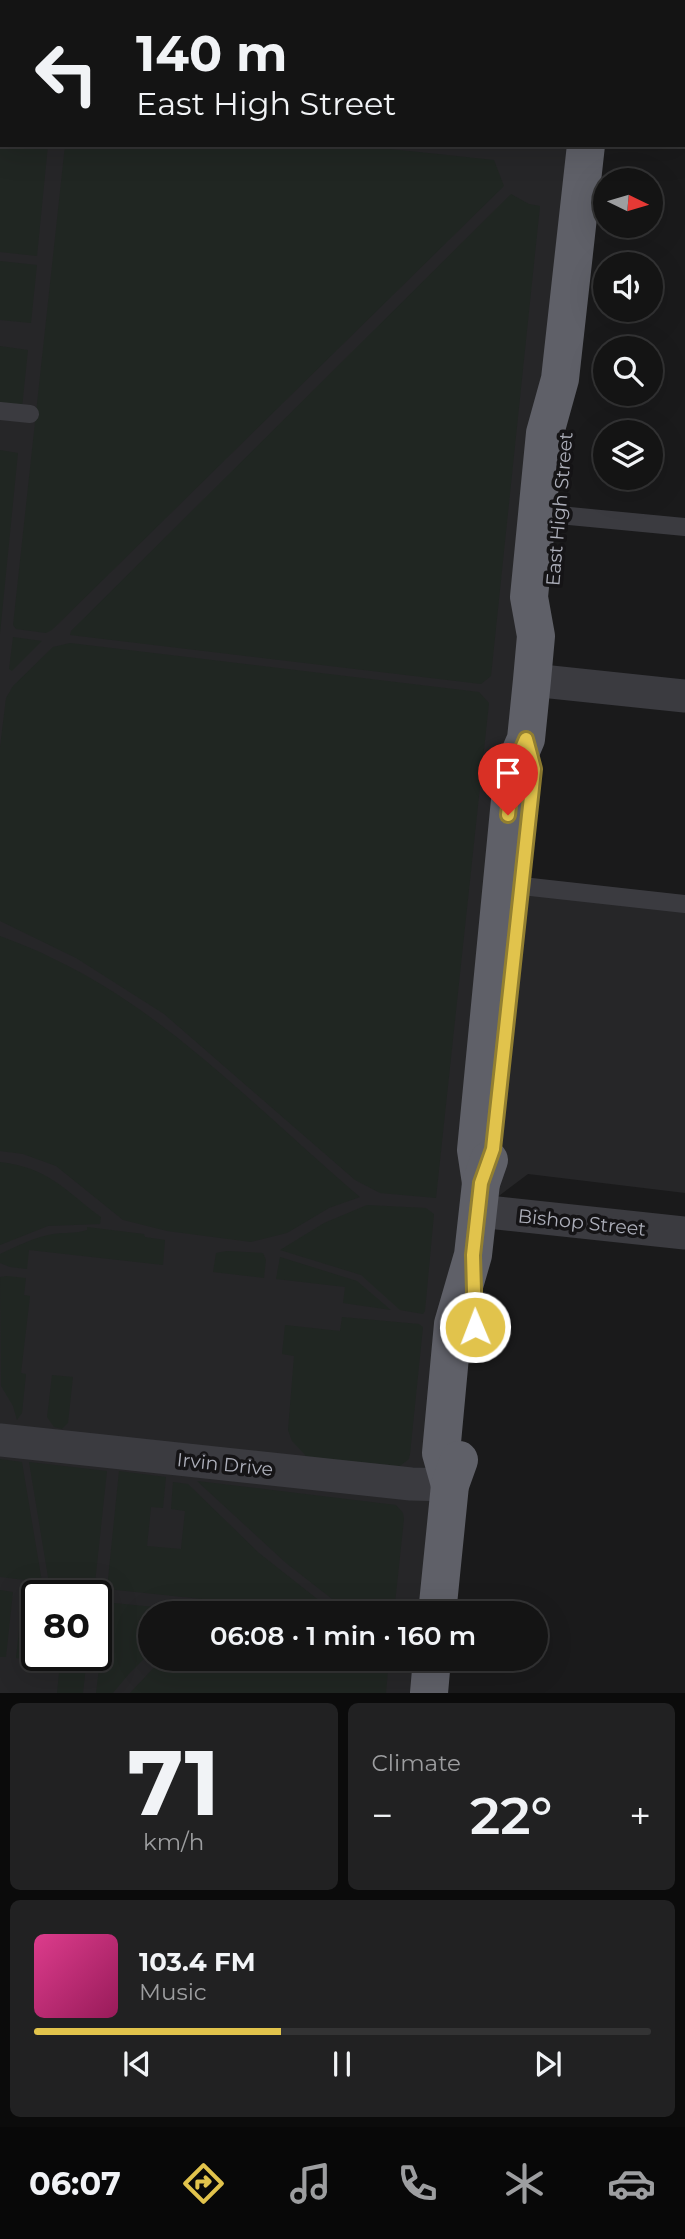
<!DOCTYPE html>
<meta charset="utf-8">
<style>
:root{--surface:#141414;--page:#212122;--text:#f1f3f6;--muted:#9d9ea0;--line:#333334;--accent:#e1c34c}
body{margin:0;font-family:Montserrat,sans-serif;background:var(--page);color:var(--text);height:100vh;display:flex;flex-direction:column;font-size:26px;white-space:nowrap}
*{box-sizing:border-box;margin:0}
p{font-size:23px;color:var(--muted)}
.icon{flex:none;width:38px;height:38px;fill:none;stroke:currentColor;stroke-width:2;stroke-linecap:round;stroke-linejoin:round}
.map{position:relative;height:1693px;overflow:hidden}
.details{display:flex;flex-direction:column;gap:10px;padding:10px;background:#0b0b0b;flex:1}
.details>*{flex:none}
.top-card{position:absolute;left:0px;top:0px;width:686px;height:147px;box-shadow:0 7px 28px #0002,0 0 0 2px var(--line);background:#141414;color:var(--text);overflow:hidden}
.needle{width:46px;rotate:95deg}
.controls{position:absolute;left:593px;top:168px;display:grid;gap:14px}
.controls a{display:grid;place-items:center;width:70px;height:70px;border-radius:50%;background:var(--surface);box-shadow:0 7px 28px #0002,0 0 0 2px var(--line);font-size:35px}
.speed{position:absolute;left:21px;top:1580px;display:flex;gap:14px;font-size:35px;font-weight:700;text-align:center}
.speed>*{display:grid;place-content:center;width:91px;height:91px;border-radius:50%;background:var(--surface);box-shadow:0 7px 28px #0002,0 0 0 2px var(--line);line-height:1}
.speed .limit{border:4px solid #111;border-radius:10px;background:#fff;color:#111}
.pin{position:absolute;display:grid;place-items:center;width:60px;height:60px;color:#fff;margin:-72px -30px;border-radius:50% 50% 50% 0;rotate:-45deg;box-shadow:0 0 7px #0007}
.pin .icon{rotate:45deg}
.me{position:absolute;width:77px;margin:-38px;rotate:359deg;stroke-linejoin:round;filter:drop-shadow(0 0 5px #0008)}
.turn{display:flex;align-items:center;gap:24px;height:147px;padding:0 21px;font-size:32px}
.turn .icon{width:91px;height:91px;stroke-width:2.5}
.turn b{display:block;font-size:49px;line-height:60px}
.big{font-size:52px;font-weight:600;line-height:1.1}
.details .widget{flex:1;display:flex;flex-direction:column;justify-content:center;gap:10px;min-width:0;padding:0 24px;border-radius:10px;background:var(--page)}
.details .dial{align-items:center;gap:0}
.dial b{font-size:91px;line-height:1}
.song{display:flex;align-items:center;gap:21px}
.cover{width:84px;height:84px;border-radius:10px;background:linear-gradient(135deg,hsl(330 70% 55%),hsl(330 70% 35%))}
.played{height:7px;border-radius:4px;background:linear-gradient(90deg,var(--accent) 40%,var(--line) 40%)}
.keys{display:flex;justify-content:space-around;direction:ltr}
.heat{display:flex;justify-content:space-between;align-items:center;font-size:38px;direction:ltr}
.details .tiles{flex:1;display:grid;gap:10px;grid-template-columns:1fr 1fr}
.widget:last-child{grid-column:span 2}
.trip{position:absolute;left:138px;top:1601px;width:410px;height:70px;border-radius:35px;background:var(--surface);box-shadow:0 7px 28px #0002,0 0 0 2px var(--line);font-weight:600;line-height:70px;text-align:center}
.dock{display:flex;height:112px;justify-content:space-around;align-items:center;background:#080808;color:var(--muted)}
.dock .icon{width:49px;height:49px}
.dock .on{color:var(--accent)}
.dock b{font-size:32px;color:var(--text)}
.map>svg:first-child{display:block}
.built{fill:#262628;fill-rule:evenodd}
.green{fill:#202622}
.lines{fill:none;stroke-linecap:round;stroke-linejoin:round}
.service{stroke:#3b3b40;stroke-width:18}
.minor{stroke:#3b3b40;stroke-width:33}
.trunk{stroke:#5f6068;stroke-width:38}
.route-casing{stroke:#927f31;stroke-width:18}
.route{stroke:#e1c34c;stroke-width:12}
.labels{text-anchor:middle;stroke-width:7;stroke-linejoin:round;paint-order:stroke}
.street-label{font-size:19px;fill:#adafba;stroke:#151416}
</style>
<div class="map">
<svg width="685" height="1693" viewBox="0 0 685 1693">
<rect width="100%" height="100%" fill="#1a1a1b"/>
<!-- built -->
<path class="built" d="M0 59 2 145H586L501 884 685 903V1193L528 1174 479 1211 439 1613 150 1614V1659H434L429 1693H0ZM37 1596H96V1656H37Z"/>
<!-- green -->
<g class="green">
<path d="M0 110 2 145H48L37 256 0 252Z"/>
<path d="M65 145H353L494 160 504 186 52 630 46 633 16 629 13 625Z"/>
<path d="M511 194 529 204 540 206 491 676 481 684 70 635 71 631Z"/>
<path d="M0 261 37 265 31 323 0 320Z"/>
<path d="M0 346 28 350 22 408 0 405Z"/>
<path d="M0 450 18 453 0 634Z"/>
<path d="M13 637 42 641 12 671 9 669Z"/>
<path d="M70 643 479 692 489 703 436 1198 380 1193 355 1180 164 1014 76 958 0 921V747L6 698 13 686 53 647Z"/>
<path d="M0 936C18 943 37 950 54 959 169 1013 264 1116 360 1197L329 1208 287 1233 251 1242 167 1231 123 1220 56 1166 23 1154 0 1151Z"/>
<path d="M0 1162C50 1168 64 1190 101 1217L100 1224 48 1226 0 1245Z"/>
<path d="M367 1205 426 1208 434 1214 425 1311 423 1314 400 1310 361 1275 280 1250 324 1223Z"/>
<path d="M87 1227 144 1234 145 1237 165 1240 163 1265 29 1250 27 1269 10 1267 0 1263V1254C17 1246 35 1237 53 1234 66 1232 75 1234 87 1230Z"/>
<path d="M227 1251 263 1253 266 1260 264 1278 213 1272 216 1253Z"/>
<path d="M280 1257 357 1281 391 1310 343 1303 345 1287 276 1279Z"/>
<path d="M7 1276 26 1278 24 1295 30 1296 21 1373 26 1374 22 1413 17 1420 13 1406 1 1386 0 1277Z"/>
<path d="M342 1317 419 1324 423 1327 410 1454 409 1459 400 1466 307 1457 292 1441 288 1430 294 1356 282 1354 285 1325 340 1331Z"/>
<path d="M52 1375 73 1377 68 1423 62 1429 54 1427 47 1417Z"/>
<path d="M0 1459 22 1462 42 1582 0 1577Z"/>
<path d="M29 1462 107 1471 95 1583H91L90 1587 49 1583Z"/>
<path d="M119 1471 166 1477 163 1508 151 1507 147 1546 181 1549 185 1511 171 1509 173 1482 188 1484 259 1553 335 1613 107 1589Z"/>
<path d="M197 1481 396 1505 403 1513 404 1519 394 1613H350L286 1563Z"/>
<path d="M0 1590 13 1592 6 1657H0Z"/>
<path d="M23 1593 50 1596H37V1656H87L83 1693H57L60 1663 16 1658Z"/>
<path d="M114 1603 215 1613 150 1614V1653L128 1675 113 1693H96L106 1612 109 1606Z"/>
<path d="M162 1659H389L386 1693H130Z"/>
</g>
<g class="lines">
<!-- service -->
<g class="service">
<path d="M364 2V0"/>
<path d="M0 411 30 414"/>
<path d="M559 515 685 527"/>
<path d="M522 886 685 904"/>
</g>
<!-- minor -->
<g class="minor">
<path d="M114 2 115 0"/>
<path d="M0 59H2"/>
<path d="M684 129H685"/>
<path d="M532 680 685 696"/>
<path d="M479 1211 685 1233"/>
<path d="M0 1440 411 1484 450 1485"/>
</g>
<!-- trunk -->
<g class="trunk">
<path d="M602 2V0"/>
<path d="M481 1183 476 1150 513 769 526 739 532 680 536 636 529 597 545 433 560 379 586 145"/>
<path d="M450 1485 441 1453 453 1324 473 1255 481 1183 489 1160"/>
<path d="M437 1614 450 1485 459 1460"/>
<path d="M429 1693 432 1659"/>
</g>
</g>
<g class="lines">
<defs>
<path id="route" d="M475 1327 473 1255 481 1183 493 1149 534 769 526 739 513 769 508 815"/>
</defs>
<!-- route casing -->
<use href="#route" class="route-casing"/>
<!-- route -->
<use href="#route" class="route"/>
</g>
<g class="labels">
<!-- street labels -->
<g class="street-label">
<text transform="translate(559 509) rotate(-85)" y="7">East High Street</text>
<text transform="translate(582 1222) rotate(6)" y="7">Bishop Street</text>
<text transform="translate(225 1464) rotate(6)" y="7">Irvin Drive</text>
</g>
</g>
</svg>
<div class="controls">
<a><svg class="needle" viewBox="-14 -14 28 28"><path d="M0-13l5 13h-10z" fill="#e53935"/><path d="M0 13l5-13h-10z" fill="#9d9ea0"/></svg></a>
<a><svg class="icon" aria-label="sound" viewBox="0 0 24 24"><path d="M4 9h4l5-4v14l-5-4H4zM17 9q2 3 0 6"/></svg></a>
<a><svg class="icon" aria-label="search" viewBox="0 0 24 24"><circle cx="10" cy="10" r="6"/><path d="M15 15l6 6"/></svg></a>
<a><svg class="icon" aria-label="layers" viewBox="0 0 24 24"><path d="M12 4l9 5-9 5-9-5zM3 14l9 5 9-5"/></svg></a>
</div>
<div class="speed"><div class="limit">80</div></div>
<div class="pin" style="left:508px;top:815px;background:#d93025"><svg class="icon" aria-label="arrive" viewBox="0 0 24 24"><path d="M6 21V4h12l-3 4 3 4H6"/></svg></div>
<svg class="me" style="left:475px;top:1327px" viewBox="-20 -20 40 40"><circle r="17" fill="#e1c34c" stroke="#fff" stroke-width="3"/><path d="M0-11L8 9 0 5-8 9z" fill="#fff"/></svg>
<div class="trip">06:08 · 1 min · 160 m</div>
<div class="top-card">
<div class="turn"><svg class="icon" aria-label="left" viewBox="0 0 24 24"><path d="M17 20v-9H6M10 6l-5 5 5 5"/></svg><div><b>140 m</b>East High Street</div></div>
</div>
</div>
<section class="details">
<div class="tiles">
<div class="widget dial"><b>71</b><p>km/h</p></div>
<div class="widget"><p>Climate</p>
<div class="heat"><a>−</a><b class="big">22°</b><a>+</a></div>
</div>
<div class="widget">
<div class="song"><i class="cover"></i><div><b>103.4 FM</b><p>Music</p></div></div>
<div class="played"></div>
<div class="keys"><svg class="icon" aria-label="previous" viewBox="0 0 24 24"><path d="M18 5L8 12l10 7zM5 5v14"/></svg><svg class="icon" aria-label="pause" viewBox="0 0 24 24"><path d="M8 5v14M16 5v14"/></svg><svg class="icon" aria-label="next" viewBox="0 0 24 24"><path d="M6 5l10 7-10 7zM19 5v14"/></svg></div>
</div>
</div>
</section>
<nav class="dock">
<b>06:07</b>
<svg class="icon on" aria-label="directions" viewBox="0 0 24 24"><path d="M12 3l9 9-9 9-9-9zM9 14v-3h6M13 9l2 2-2 2"/></svg>
<svg class="icon" aria-label="music" viewBox="0 0 24 24"><path d="M9 18V5l10-2v13"/><circle cx="6" cy="18" r="3"/><circle cx="16" cy="16" r="3"/></svg>
<svg class="icon" aria-label="phone" viewBox="0 0 24 24"><path d="M5 4h4l2 5-3 2q2 4 5 5l2-3 5 2v4C11 20 4 13 5 4z"/></svg>
<svg class="icon" aria-label="climate" viewBox="0 0 24 24"><path d="M12 3v18M4 7l16 10M4 17L20 7"/></svg>
<svg class="icon" aria-label="car" viewBox="0 0 24 24"><path d="M5 17H2v-5l4-1 3-4h7l3 4 3 1v5h-3M9 17h6M6 11h13"/><circle cx="7" cy="17" r="2"/><circle cx="17" cy="17" r="2"/></svg>
</nav>
